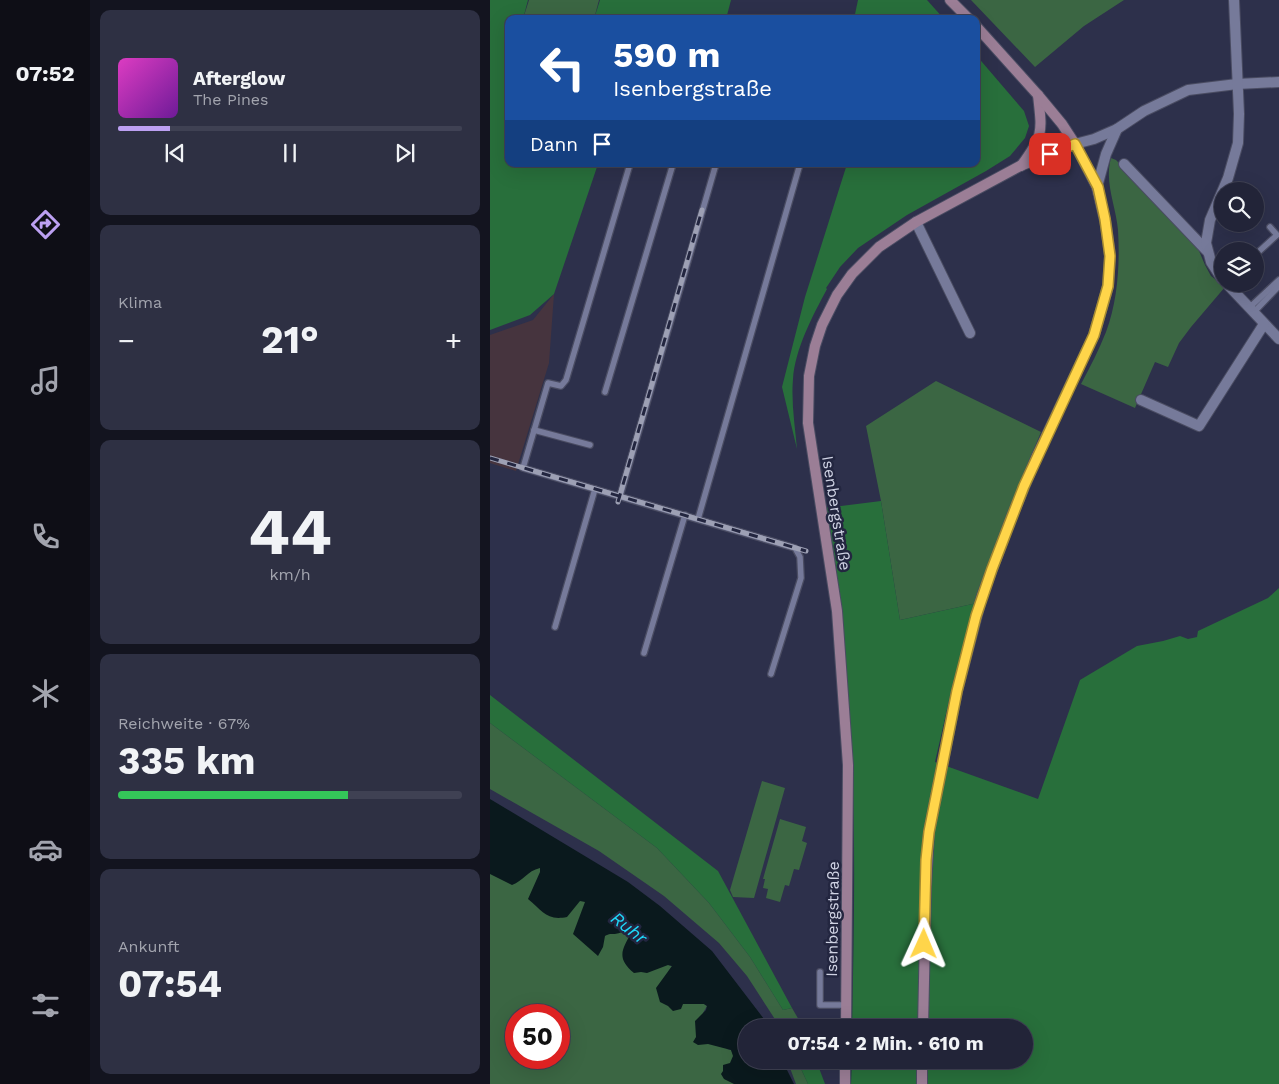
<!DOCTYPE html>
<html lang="de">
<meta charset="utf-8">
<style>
:root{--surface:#222438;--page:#2e3043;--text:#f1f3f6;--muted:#a2a4ae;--line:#3f4153;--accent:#bca0f2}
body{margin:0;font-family:"Work Sans",sans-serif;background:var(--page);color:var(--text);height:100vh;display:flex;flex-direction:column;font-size:19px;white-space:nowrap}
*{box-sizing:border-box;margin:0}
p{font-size:16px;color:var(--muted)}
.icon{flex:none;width:28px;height:28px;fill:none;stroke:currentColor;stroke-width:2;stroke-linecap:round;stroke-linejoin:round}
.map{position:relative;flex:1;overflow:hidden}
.panel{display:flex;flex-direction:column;gap:10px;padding:10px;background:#13141f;width:400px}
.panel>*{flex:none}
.hud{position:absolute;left:15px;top:15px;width:475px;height:152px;border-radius:10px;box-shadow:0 5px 20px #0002,0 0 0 1px var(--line);background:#1a4fa0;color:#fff;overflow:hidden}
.fabs{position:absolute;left:724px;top:182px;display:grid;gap:10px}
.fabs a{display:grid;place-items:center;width:50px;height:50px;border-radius:50%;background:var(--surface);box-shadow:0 5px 20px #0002,0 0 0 1px var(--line);font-size:25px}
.speed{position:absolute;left:15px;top:1004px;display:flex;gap:10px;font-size:25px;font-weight:700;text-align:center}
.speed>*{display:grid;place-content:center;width:65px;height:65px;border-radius:50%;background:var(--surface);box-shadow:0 5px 20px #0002,0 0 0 1px var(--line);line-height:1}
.speed .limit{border:8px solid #d22;background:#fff;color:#111}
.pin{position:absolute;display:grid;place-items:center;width:42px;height:42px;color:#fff;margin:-21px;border-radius:10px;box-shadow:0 2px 8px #0006}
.me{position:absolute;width:55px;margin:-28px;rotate:1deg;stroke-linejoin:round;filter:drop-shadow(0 0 4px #0008)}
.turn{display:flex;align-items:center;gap:18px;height:105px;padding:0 25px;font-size:22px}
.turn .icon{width:65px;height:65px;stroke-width:2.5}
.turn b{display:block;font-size:35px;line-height:42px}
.then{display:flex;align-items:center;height:48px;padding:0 25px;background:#0003;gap:10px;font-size:19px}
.big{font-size:38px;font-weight:700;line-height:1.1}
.panel .card{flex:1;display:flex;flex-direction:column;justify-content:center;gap:8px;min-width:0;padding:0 18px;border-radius:10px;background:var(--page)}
.panel .dial{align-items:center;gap:0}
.dial b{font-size:65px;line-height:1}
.song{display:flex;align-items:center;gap:15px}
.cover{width:60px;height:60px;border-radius:8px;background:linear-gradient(135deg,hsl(310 70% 55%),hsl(280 70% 35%))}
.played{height:5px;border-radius:2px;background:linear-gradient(90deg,var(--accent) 15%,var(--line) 15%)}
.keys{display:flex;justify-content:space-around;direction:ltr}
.heat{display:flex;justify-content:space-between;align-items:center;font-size:28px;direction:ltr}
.charge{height:8px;border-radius:4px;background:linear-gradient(90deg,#34c759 67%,var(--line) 0)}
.trip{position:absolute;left:248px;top:1019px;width:295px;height:50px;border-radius:25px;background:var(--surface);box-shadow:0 5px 20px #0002,0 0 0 1px var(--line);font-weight:700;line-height:50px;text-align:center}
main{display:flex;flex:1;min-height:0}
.dock{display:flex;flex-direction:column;width:90px;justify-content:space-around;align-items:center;background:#0e0e16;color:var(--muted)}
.dock .icon{width:35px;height:35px}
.dock .on{color:var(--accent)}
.dock b{font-size:22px;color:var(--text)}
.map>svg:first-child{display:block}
.industrial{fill:#46343e}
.green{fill:#3b6643;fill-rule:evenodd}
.forest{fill:#286f3b}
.water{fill:#0a191d}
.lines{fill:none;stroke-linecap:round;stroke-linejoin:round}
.service-casing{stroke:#4a4c62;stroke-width:8}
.minor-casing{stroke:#4a4c62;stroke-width:12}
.secondary-casing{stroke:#4a4c62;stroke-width:12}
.service{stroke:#767a9a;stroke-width:5.5}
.minor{stroke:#767a9a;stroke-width:10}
.secondary{stroke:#9b7e96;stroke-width:10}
.rail-casing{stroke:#9da0b4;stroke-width:5}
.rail{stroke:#232640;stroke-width:3;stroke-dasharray:9;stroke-linecap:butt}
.route-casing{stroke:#a68a30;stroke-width:12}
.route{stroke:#ffd54a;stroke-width:9}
.labels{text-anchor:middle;stroke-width:5;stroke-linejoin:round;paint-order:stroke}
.street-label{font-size:16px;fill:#d0d3e4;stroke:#232640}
.water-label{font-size:18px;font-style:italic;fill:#1ed7f8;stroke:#232640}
</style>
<main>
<nav class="dock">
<b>07:52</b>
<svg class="icon on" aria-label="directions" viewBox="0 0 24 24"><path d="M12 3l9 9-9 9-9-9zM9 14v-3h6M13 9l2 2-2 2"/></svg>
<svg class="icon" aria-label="music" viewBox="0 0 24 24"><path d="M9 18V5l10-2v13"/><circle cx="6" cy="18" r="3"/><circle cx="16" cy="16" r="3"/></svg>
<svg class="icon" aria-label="phone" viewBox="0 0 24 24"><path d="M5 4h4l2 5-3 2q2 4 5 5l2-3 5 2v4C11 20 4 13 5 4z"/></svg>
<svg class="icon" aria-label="climate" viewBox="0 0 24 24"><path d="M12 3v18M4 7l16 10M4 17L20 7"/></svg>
<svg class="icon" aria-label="car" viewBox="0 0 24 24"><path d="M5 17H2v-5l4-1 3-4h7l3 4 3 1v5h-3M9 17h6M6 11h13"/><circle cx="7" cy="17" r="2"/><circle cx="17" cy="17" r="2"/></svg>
<svg class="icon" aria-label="filters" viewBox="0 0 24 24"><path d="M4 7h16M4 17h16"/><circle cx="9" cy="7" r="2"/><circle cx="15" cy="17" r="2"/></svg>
</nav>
<section class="panel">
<div class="card">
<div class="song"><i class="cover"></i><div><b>Afterglow</b><p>The Pines</p></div></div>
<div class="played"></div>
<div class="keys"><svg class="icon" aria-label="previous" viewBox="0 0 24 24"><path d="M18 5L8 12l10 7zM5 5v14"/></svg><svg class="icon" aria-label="pause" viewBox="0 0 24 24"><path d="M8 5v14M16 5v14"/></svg><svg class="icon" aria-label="next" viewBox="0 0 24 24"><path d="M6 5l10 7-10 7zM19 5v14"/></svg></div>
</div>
<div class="card"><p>Klima</p>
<div class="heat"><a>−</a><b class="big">21°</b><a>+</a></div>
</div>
<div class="card dial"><b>44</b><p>km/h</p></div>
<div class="card"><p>Reichweite · 67%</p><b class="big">335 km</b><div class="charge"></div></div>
<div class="card"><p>Ankunft</p><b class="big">07:54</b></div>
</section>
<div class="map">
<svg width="789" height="1084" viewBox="0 0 789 1084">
<rect width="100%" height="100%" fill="#2d304b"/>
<!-- industrial -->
<path class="industrial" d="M64 294 59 363 26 471 0 463V335L43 320Z"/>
<!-- green -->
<g class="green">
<path d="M39 0H109L104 19H33Z"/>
<path d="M481 0H634L594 26 545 67Z"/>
<path d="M621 158 626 160 704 239 715 265 721 276 735 287 701 327 689 343 678 367 665 362 645 408 591 384C600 367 609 350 616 332 628 300 630 263 628 230 626 206 614 182 621 158Z"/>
<path d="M446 381 551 432 511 530 487 603 410 620 391 501 376 426Z"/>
<path d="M0 723 167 848 219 903 260 957 293 1010 302 1008 313 1027H290L257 976 229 943 174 896 109 851 0 789Z"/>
<path d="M272 781 295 788 264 898 243 897 240 890Z"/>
<path d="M290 819 316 827 312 841 317 843 309 870 304 869 299 886 295 885 290 902 276 898 278 889 273 888 275 879H273Z"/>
<path d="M0 826 136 929 138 928 142 931 178 965 182 966 178 972 205 1004H214L217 1006 213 1013 237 1049 241 1050 258 1084H0ZM26 1015H69V1058H26Z"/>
<path d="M297 1060H307L318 1084H306Z"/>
</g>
<!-- forest -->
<g class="forest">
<path d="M0 0H38L33 19H19V164H108L64 294 40 315 0 330Z"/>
<path d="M110 0H241L236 19H104Z"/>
<path d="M368 0H437L454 19H364Z"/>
<path d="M486 55 534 111 539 126 535 138 520 156 496 171 417 215 368 248 350 267 336 288 337 289C323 315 305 349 303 379 301 402 305 426 307 449L292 387 315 297 357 164H486Z"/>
<path d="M391 501 410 620 487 603 464 679 445 762 548 799 590 680 647 646 673 641 690 636 698 639 707 637 708 631 778 598 789 588V1084H361L362 1060H534V1028L362 1027C364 932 366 837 361 742 358 664 346 586 335 508Z"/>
<path d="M0 695 228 871 302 1008 293 1010 260 957 219 903 167 848 0 723Z"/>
<path d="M307 1060H326L335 1084H318Z"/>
</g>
<!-- water -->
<path class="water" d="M0 799 138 882 170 906 222 951 274 1019 277 1027 256 1028V1060H292L304 1084H244L234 1079 231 1074 233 1071V1065L240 1063 243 1056 241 1050 218 1044 208 1045 203 1042 206 1037 205 1021 216 1010 217 1006 214 1004H193L191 1009 183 1011 178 1006 170 1002 166 988 182 966 178 965 157 973 151 972 144 973C125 957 133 949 142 931L137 928C126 938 123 931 115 936L113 947 108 956 83 934 95 902 90 901 77 917C56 921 53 911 38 899L50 872V868C37 871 33 881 22 885L0 874Z"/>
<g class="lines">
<defs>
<g id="service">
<path d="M140 164 76 380 71 386 58 383 33 468 305 548 310 557 311 578 281 674"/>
<path d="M765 255 787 235 780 227"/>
<path d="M760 307 789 280"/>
<path d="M764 312 789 286"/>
<path d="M115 392 183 164"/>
<path d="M44 430 100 445"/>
<path d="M130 496 226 164"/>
<path d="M208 519 310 164"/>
<path d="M65 627 105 489"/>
<path d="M154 653 195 515"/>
<path d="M330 972V1005H356"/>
</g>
<g id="minor">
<path d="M585 144 604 139 627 129 654 111 698 90 747 84 789 82"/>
<path d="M634 164 717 251"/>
<path d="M607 187 616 154 627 129"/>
<path d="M426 222 480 333"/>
<path d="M732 279 721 262 716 243 720 220 738 178 748 143 749 114 744 0"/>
<path d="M737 284 789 339"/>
<path d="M651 400 709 426 774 324"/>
</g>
<g id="secondary">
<path d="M460 0 479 19"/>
<path d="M531 166C554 135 552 132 548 95"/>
<path d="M356 1028 358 765 347 611 318 423 319 376 325 346 332 325 347 295 362 274 389 247 426 222 530 166 585 144"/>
<path d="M433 1028 436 887 439 832 467 691 492 596 522 516 547 456 604 335 618 286 620 256 616 225 607 187 585 144 572 124 548 95 486 26"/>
<path d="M355 1084V1060"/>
<path d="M432 1084V1060"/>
</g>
</defs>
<!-- service casing -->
<use href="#service" class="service-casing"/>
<!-- minor casing -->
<use href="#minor" class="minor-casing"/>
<!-- secondary casing -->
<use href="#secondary" class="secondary-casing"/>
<!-- service -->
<use href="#service" class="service"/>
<!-- minor -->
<use href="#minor" class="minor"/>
<!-- secondary -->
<use href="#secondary" class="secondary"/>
<defs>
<g id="rail">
<path d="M0 458 316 551"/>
<path d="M128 502 212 210"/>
</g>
</defs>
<!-- rail casing -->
<use href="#rail" class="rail-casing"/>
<!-- rail -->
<use href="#rail" class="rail"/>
</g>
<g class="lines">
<defs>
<path id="route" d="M434 944 436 860 439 832 467 691 486 616 502 569 534 486 604 335 618 286 620 256 615 219 608 187 585 144 560 154"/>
</defs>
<!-- route casing -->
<use href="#route" class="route-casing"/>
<!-- route -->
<use href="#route" class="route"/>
</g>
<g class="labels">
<!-- street labels -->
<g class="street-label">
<text transform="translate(347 513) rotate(81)" y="6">Isenbergstraße</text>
<text transform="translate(342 919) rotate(-89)" y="6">Isenbergstraße</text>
</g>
<!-- water labels -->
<g class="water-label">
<text transform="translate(139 928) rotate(38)" y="6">Ruhr</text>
</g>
</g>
</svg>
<div class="fabs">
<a><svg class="icon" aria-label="search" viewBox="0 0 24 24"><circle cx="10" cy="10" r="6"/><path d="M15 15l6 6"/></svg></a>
<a><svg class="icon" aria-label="layers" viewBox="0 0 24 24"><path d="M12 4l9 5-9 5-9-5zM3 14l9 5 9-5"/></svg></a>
</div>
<div class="speed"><div class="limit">50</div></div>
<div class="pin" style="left:560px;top:154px;background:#d93025"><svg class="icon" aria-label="arrive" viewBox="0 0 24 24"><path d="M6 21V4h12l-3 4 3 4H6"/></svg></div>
<svg class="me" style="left:434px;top:944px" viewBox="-20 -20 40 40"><path d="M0-17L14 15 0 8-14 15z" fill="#ffd54a" stroke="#fff" stroke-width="4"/></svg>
<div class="trip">07:54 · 2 Min. · 610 m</div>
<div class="hud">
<div class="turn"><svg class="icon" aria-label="left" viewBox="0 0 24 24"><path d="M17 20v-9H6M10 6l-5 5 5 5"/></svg><div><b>590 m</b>Isenbergstraße</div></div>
<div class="then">Dann<svg class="icon" aria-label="arrive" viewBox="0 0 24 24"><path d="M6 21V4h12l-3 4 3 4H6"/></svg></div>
</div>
</div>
</main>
